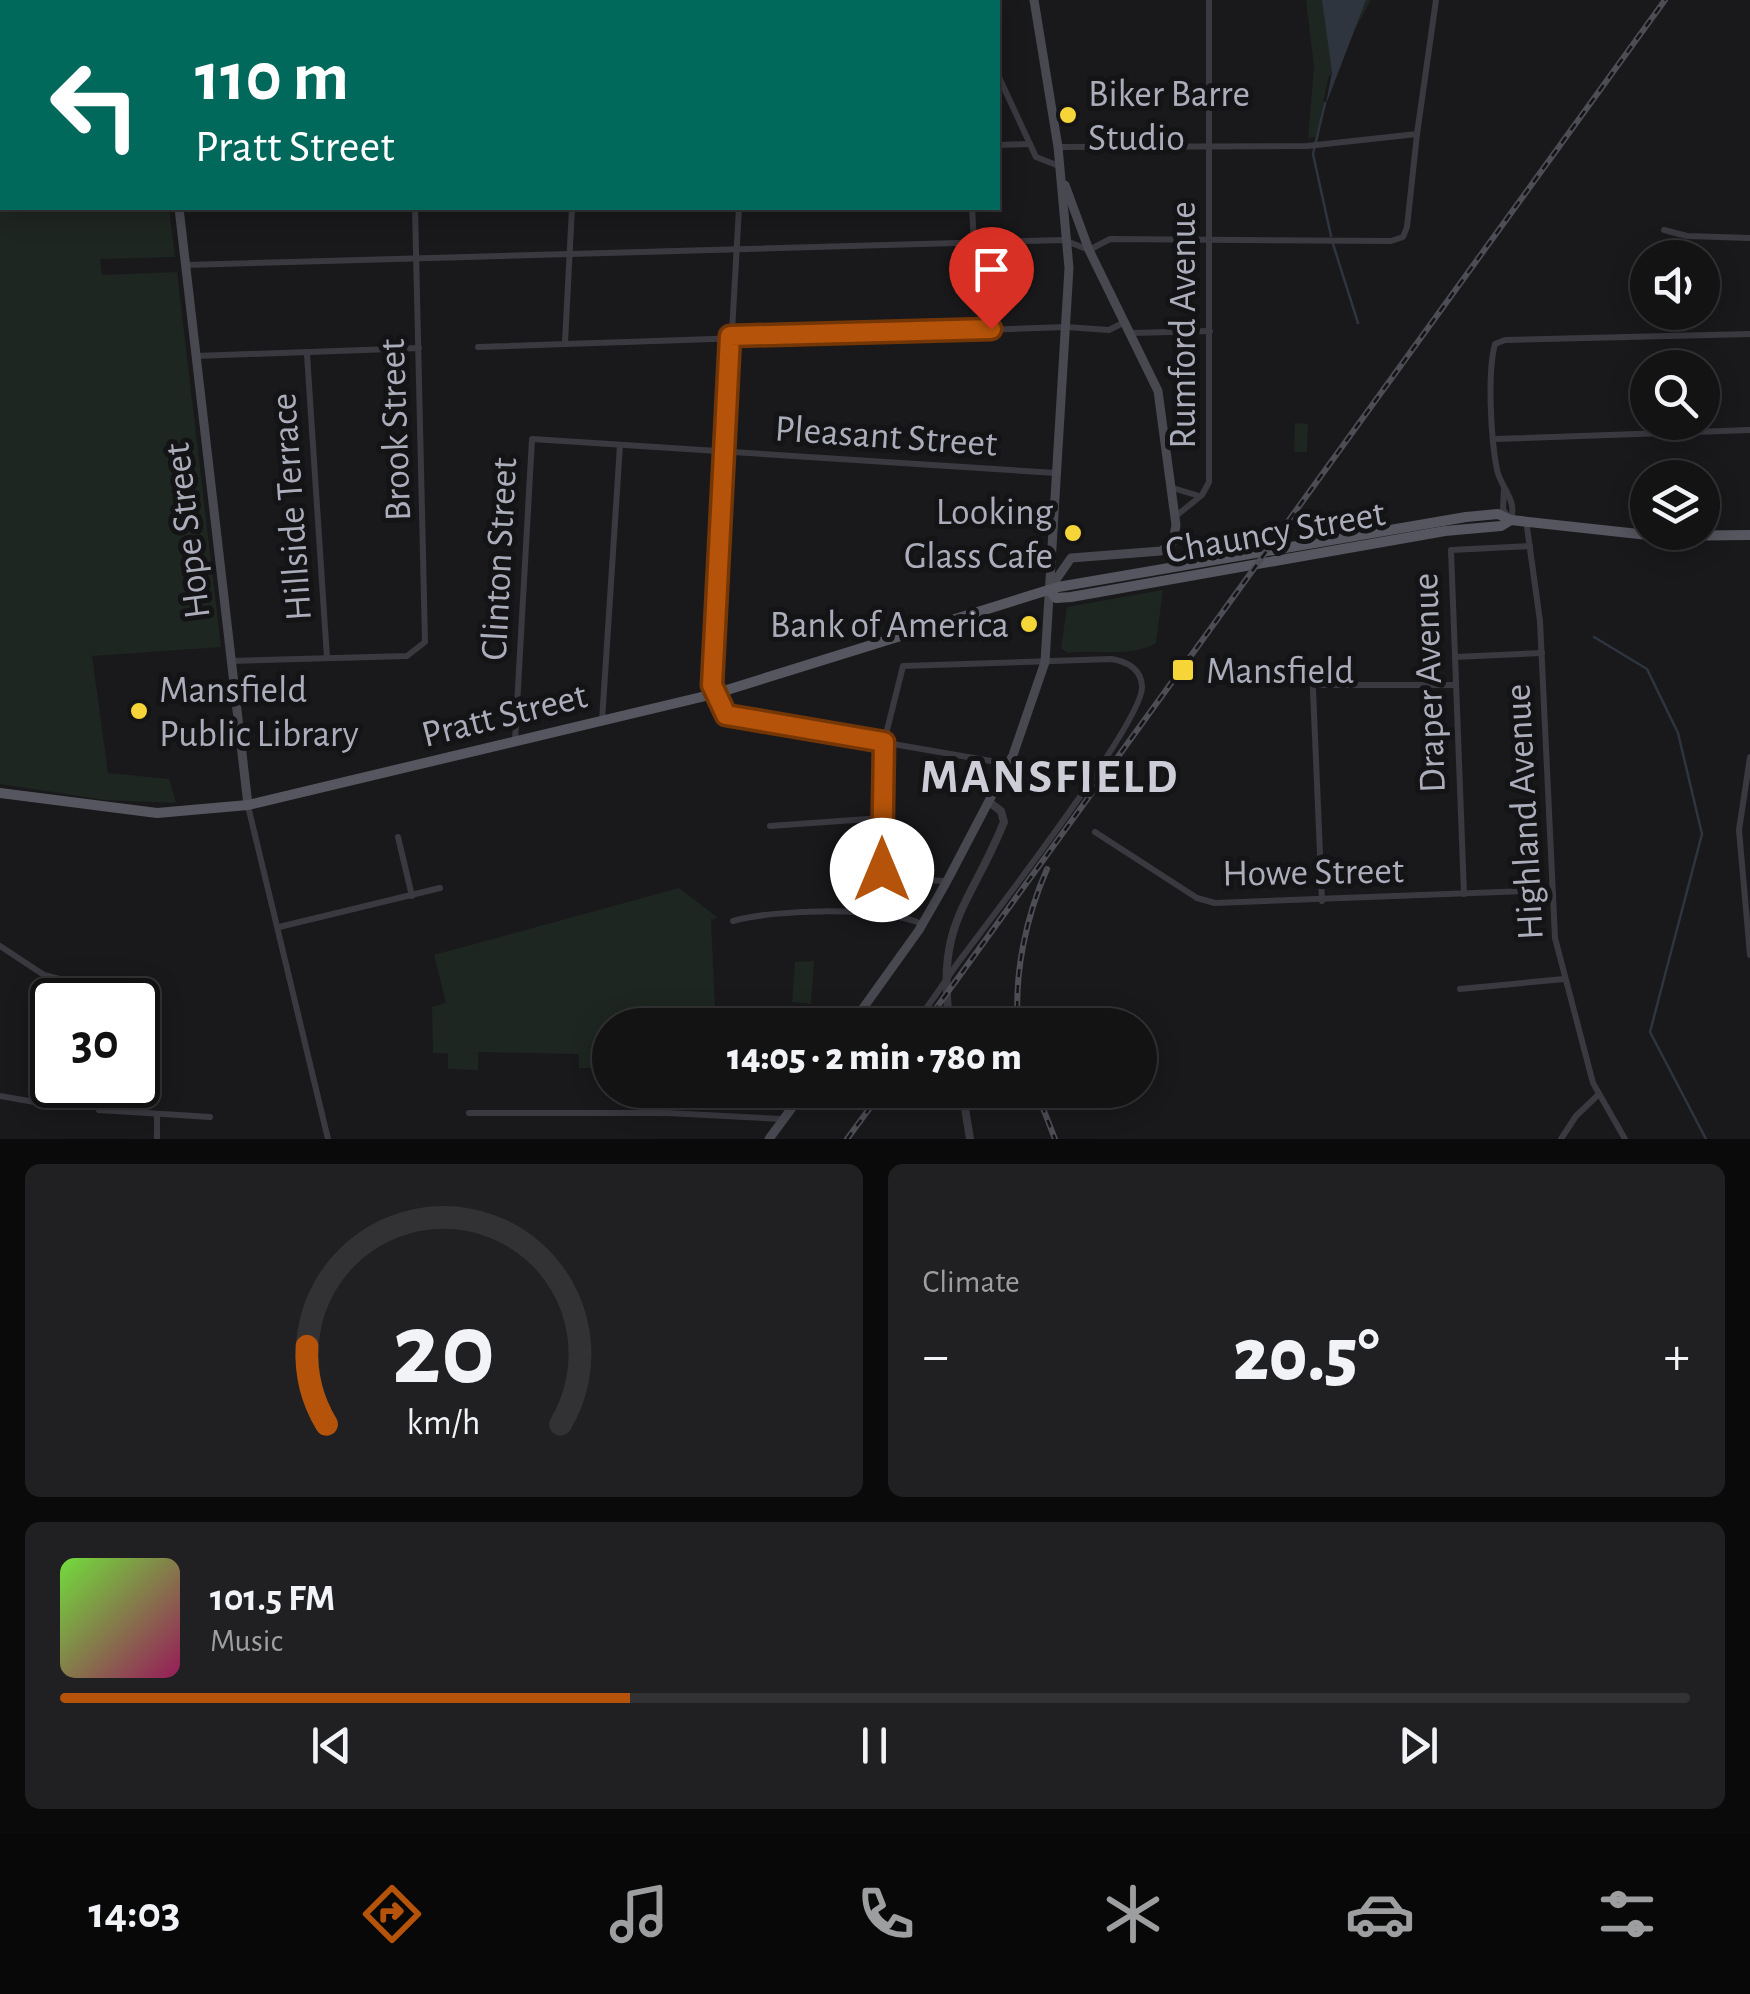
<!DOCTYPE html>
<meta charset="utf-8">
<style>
:root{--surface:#131314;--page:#202022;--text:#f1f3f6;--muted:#9d9ea0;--line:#323234;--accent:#b45309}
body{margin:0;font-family:"Alegreya Sans",sans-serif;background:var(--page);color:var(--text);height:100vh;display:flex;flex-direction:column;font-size:38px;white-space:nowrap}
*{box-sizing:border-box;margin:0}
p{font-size:32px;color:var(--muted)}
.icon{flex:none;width:55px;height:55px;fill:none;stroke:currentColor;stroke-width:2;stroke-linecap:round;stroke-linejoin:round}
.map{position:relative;height:1139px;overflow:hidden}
.details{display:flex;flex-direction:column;gap:25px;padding:25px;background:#0a0a0b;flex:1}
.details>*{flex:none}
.hud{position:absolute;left:0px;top:0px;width:1000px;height:210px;box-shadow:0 5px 25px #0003,0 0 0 2px var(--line);background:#00695c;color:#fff;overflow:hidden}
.tools{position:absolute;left:1630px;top:240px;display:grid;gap:20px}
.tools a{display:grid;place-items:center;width:90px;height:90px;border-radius:50%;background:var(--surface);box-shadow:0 5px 25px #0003,0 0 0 2px var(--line);font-size:50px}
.speed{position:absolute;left:30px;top:978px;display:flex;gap:20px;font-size:50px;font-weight:700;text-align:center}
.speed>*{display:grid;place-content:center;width:130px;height:130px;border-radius:50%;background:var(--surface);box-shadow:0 5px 25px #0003,0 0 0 2px var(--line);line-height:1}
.speed .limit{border:5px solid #111;border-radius:15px;background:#fff;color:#111}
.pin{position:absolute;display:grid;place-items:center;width:85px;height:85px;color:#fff;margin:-102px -42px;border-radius:50% 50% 50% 0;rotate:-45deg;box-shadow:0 0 10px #0007}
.pin .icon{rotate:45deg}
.me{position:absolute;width:110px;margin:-55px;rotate:0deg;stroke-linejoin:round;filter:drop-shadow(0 0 8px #0008)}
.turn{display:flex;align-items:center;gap:35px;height:210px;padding:0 30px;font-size:45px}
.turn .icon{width:130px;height:130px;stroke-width:2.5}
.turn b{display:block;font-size:70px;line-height:85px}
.big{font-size:75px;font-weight:800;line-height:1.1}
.details .tile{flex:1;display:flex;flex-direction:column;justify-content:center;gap:15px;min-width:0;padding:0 35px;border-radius:15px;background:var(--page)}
.details .dial{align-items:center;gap:0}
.dial svg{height:260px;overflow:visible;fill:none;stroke:var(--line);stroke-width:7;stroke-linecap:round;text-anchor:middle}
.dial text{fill:var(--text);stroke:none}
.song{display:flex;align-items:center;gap:30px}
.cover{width:120px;height:120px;border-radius:15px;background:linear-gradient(135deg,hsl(100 70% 55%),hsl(330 70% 35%))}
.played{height:10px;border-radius:5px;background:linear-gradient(90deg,var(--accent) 35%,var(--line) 35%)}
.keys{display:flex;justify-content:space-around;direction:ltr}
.heat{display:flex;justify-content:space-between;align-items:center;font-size:55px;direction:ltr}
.details .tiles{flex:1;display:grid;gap:25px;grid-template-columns:1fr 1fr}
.tile:last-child{grid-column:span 2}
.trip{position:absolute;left:592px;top:1008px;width:565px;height:100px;border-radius:50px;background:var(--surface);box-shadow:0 5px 25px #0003,0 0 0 2px var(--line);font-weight:800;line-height:100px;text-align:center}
.dock{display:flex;height:160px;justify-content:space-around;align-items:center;background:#080808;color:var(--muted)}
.dock .icon{width:70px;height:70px}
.dock .active{color:var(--accent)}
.dock b{font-size:45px;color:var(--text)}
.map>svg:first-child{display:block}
.built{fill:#252528}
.green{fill:#1e2621}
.water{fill:#2e353f}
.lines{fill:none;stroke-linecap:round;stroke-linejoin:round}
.stream{stroke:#2e353f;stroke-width:2.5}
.minor{stroke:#3a3940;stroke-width:6}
.tertiary{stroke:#3a3940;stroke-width:8}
.secondary{stroke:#474850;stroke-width:9}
.primary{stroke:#55565f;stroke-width:10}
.rail-casing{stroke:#4c4d55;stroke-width:6}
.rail{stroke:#141416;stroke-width:2.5;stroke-dasharray:8;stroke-linecap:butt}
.minor-bridge{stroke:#3a3940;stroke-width:6}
.route-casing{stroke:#753606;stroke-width:25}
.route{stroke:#b45309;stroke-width:18}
.poi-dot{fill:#f5d537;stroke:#141416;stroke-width:4}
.labels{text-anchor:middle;stroke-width:10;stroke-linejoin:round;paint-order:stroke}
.poi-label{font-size:38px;fill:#abadbb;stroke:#141416;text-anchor:start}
.street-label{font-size:38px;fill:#abadbb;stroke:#141416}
.district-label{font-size:48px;font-weight:bold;letter-spacing:2.5px;fill:#cccdd7;stroke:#141416}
</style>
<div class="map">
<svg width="1750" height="1139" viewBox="0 0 1750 1139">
<rect width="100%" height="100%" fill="#19191b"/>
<!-- built -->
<path class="built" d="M0 0 43 2H2V208H11L0 209Z"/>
<!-- green -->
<g class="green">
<path d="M1306 0H1371L1328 79 1316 137 1308 138 1314 67Z"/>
<path d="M11 208H169L175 257 100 259 102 275 177 272 221 647 92 656 108 773 169 779 176 803 105 800 0 784V209Z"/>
<path d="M1295 423 1308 424 1307 452H1294Z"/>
<path d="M1163 590 1156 643C1131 658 1098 649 1068 653L1061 648 1067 607Z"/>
<path d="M679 888 718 918 711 920 715 1009 766 1013V1025H610V1068H579V1054L478 1052V1070L448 1069V1053H433L432 1007 446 1003 434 955Z"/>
<path d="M814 961 811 1004 792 1002 795 962Z"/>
</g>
<!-- water -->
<path class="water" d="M1322 0H1366L1326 104 1332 72Z"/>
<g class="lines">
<!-- stream -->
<g class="stream">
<path d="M1325 103 1313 154 1331 236"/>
<path d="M1333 244 1358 323"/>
<path d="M1594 637 1647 669 1678 733 1702 834 1650 1032 1706 1139"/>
</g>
<!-- minor -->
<g class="minor">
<path d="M408 0V2"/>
<path d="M565 0 566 2"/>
<path d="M767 0 768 2"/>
<path d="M856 0 857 2"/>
<path d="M961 0 962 2"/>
<path d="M998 75 1036 157 1059 166"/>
<path d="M998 145 1030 144"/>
<path d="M1058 147 1307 146 1417 134 1436 0"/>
<path d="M739 208 712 685 719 708 732 716 1008 764"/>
<path d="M972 208 974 242"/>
<path d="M1664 230 1687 236 1750 238"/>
<path d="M185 265 1064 240 1089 250 1110 239 1391 241 1403 237 1407 227 1417 134"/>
<path d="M1131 333 1210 331"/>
<path d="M565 342 572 208"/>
<path d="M478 347 1066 327 1109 330 1125 322"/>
<path d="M307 354 327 658"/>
<path d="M196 356 419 348"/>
<path d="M1495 439 1750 430"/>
<path d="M1173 488 1199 496"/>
<path d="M1504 490 1503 509 1508 517"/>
<path d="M1176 516 1202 495 1209 482V0"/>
<path d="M1511 520C1517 499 1502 490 1497 470 1491 440 1487 373 1495 344L1505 340 1750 334"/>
<path d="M1526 520 1540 621 1555 938 1593 1083 1625 1139"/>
<path d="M1455 657 1542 653"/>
<path d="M231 661 407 656 425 642 415 208"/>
<path d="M1312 666 1322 901"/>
<path d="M1313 685H1456"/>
<path d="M602 721 620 445"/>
<path d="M515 741 532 439 1056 473"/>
<path d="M1750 757 1739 830 1750 955"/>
<path d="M248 806 328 1139"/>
<path d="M770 826 882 818"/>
<path d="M1095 832 1197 898 1215 903 1551 890"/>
<path d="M398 837 412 896"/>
<path d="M947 881 890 879 882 874 884 742 903 666 1111 659C1126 661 1142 669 1142 687 1143 722 988 922 957 964"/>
<path d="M1464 894 1451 550 1530 546"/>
<path d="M733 921C776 909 882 906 922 924"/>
<path d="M279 927 440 888"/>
<path d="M0 946 44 975 75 983"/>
<path d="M1460 989 1564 979"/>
<path d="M914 1025 935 996"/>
<path d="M0 1096 46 1104"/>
<path d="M99 1110 210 1117"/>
<path d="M469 1113H667L782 1119"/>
<path d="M157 1116V1139"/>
<path d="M1561 1139 1576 1116 1598 1095"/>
</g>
<!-- tertiary -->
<g class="tertiary">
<path d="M950 1025C935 923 970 906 1004 822L1001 811 989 802"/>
<path d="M962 1090 970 1139"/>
</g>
<!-- secondary -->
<g class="secondary">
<path d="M155 0 156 2"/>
<path d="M179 208 248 805"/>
<path d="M1053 584 1071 558 1161 551 1173 542 1176 525 1158 391 1089 250 1065 185"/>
<path d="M851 1025 919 930 947 881 1013 755 1045 662 1069 268 1058 147 1034 0"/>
<path d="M769 1139 805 1090"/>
</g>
<!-- primary -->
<g class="primary">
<path d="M1050 591 1056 598 1071 597 1445 531 1501 526 1511 520 1657 536 1750 535"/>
<path d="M0 793 157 813 248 805 714 694 1058 587 1466 517 1498 514 1511 520"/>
</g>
<defs>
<g id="rail">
<path d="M924 1025 1665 0"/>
<path d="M1018 1025C1014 973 1026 917 1047 869"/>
<path d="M1036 1090 1055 1139"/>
<path d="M847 1139 883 1090"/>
</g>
</defs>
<!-- rail casing -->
<use href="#rail" class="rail-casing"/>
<!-- rail -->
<use href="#rail" class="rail"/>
<!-- minor-bridge -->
<path class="minor-bridge" d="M935 996 957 964"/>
</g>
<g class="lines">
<defs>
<path id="route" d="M882 870 884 742 726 715 712 685 730 336 991 329"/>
</defs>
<!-- route casing -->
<use href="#route" class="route-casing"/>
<!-- route -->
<use href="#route" class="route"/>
</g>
<!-- markers -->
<g class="poi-dot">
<circle cx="1068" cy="115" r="10"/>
<circle cx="1073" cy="533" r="10"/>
<circle cx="1029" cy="624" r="10"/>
<rect x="1171" y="658" width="24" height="24" rx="5"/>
<circle cx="139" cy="711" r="10"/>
</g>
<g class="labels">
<!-- poi labels -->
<g class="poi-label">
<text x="1088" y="106">Biker Barre<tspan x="1088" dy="44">Studio</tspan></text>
<text x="1053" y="524" text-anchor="end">Looking<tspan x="1053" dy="44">Glass Cafe</tspan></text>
<text x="1009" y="637" text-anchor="end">Bank of America</text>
<text x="1206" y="683">Mansfield</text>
<text x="159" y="702">Mansfield<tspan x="159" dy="44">Public Library</tspan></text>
</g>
<!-- street labels -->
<g class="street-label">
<text transform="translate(1182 325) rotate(-90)" y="13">Rumford Avenue</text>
<text transform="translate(394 430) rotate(-92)" y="13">Brook Street</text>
<text transform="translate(886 435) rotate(4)" y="13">Pleasant Street</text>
<text transform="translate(290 507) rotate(-94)" y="13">Hillside Terrace</text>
<text transform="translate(186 531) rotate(-97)" y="13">Hope Street</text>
<text transform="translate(1275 531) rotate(-10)" y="13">Chauncy Street</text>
<text transform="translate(498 559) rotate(-87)" y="13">Clinton Street</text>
<text transform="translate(1428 683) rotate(-92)" y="13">Draper Avenue</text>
<text transform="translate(504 714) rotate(-14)" y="13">Pratt Street</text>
<text transform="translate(1523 812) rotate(-93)" y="13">Highland Avenue</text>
<text transform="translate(1313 871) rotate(-1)" y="13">Howe Street</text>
</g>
<!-- district labels -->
<g class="district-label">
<text x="1050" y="792">MANSFIELD</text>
</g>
</g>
</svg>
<div class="tools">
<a><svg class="icon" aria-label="sound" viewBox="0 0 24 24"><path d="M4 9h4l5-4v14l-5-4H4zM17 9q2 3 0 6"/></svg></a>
<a><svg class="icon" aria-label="search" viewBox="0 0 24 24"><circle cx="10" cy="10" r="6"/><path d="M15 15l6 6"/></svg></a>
<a><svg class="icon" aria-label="layers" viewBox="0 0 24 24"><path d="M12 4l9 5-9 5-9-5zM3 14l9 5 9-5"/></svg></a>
</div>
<div class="speed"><div class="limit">30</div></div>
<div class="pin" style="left:991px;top:329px;background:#d93025"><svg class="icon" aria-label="arrive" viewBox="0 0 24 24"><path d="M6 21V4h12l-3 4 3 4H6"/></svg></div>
<svg class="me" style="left:882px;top:870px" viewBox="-20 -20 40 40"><circle r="19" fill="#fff"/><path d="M0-13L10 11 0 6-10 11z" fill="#b45309"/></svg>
<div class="trip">14:05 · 2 min · 780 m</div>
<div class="hud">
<div class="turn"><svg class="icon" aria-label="left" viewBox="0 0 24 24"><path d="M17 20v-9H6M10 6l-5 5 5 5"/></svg><div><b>110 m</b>Pratt Street</div></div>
</div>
</div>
<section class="details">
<div class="tiles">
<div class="tile dial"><svg viewBox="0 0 100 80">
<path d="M14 69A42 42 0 1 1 86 69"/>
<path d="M14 69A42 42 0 0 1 8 45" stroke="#b45309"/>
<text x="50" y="56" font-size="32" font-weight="700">20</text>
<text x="50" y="72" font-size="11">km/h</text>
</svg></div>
<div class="tile"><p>Climate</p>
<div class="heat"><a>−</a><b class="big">20.5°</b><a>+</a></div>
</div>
<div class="tile">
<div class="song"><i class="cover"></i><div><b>101.5 FM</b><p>Music</p></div></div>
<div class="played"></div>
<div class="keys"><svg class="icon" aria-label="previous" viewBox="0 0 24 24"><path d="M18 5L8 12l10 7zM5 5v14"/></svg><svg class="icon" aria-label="pause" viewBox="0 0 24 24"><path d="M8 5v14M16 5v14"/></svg><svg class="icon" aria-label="next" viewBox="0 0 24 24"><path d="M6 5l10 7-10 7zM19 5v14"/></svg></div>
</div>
</div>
</section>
<nav class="dock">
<b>14:03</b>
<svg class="icon active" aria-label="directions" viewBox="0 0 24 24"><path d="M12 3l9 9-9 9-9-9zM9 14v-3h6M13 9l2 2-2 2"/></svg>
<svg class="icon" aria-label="music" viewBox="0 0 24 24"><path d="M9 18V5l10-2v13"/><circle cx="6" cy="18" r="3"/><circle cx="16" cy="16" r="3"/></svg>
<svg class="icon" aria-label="phone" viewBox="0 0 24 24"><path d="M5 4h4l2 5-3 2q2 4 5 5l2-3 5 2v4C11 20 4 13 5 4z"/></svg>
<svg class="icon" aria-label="climate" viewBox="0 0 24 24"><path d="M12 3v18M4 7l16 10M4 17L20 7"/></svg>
<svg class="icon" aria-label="car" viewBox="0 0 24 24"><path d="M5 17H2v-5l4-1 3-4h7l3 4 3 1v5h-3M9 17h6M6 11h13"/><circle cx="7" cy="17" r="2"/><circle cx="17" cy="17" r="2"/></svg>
<svg class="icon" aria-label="filters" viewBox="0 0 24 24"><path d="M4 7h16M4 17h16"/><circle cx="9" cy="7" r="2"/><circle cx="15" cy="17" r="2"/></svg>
</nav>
